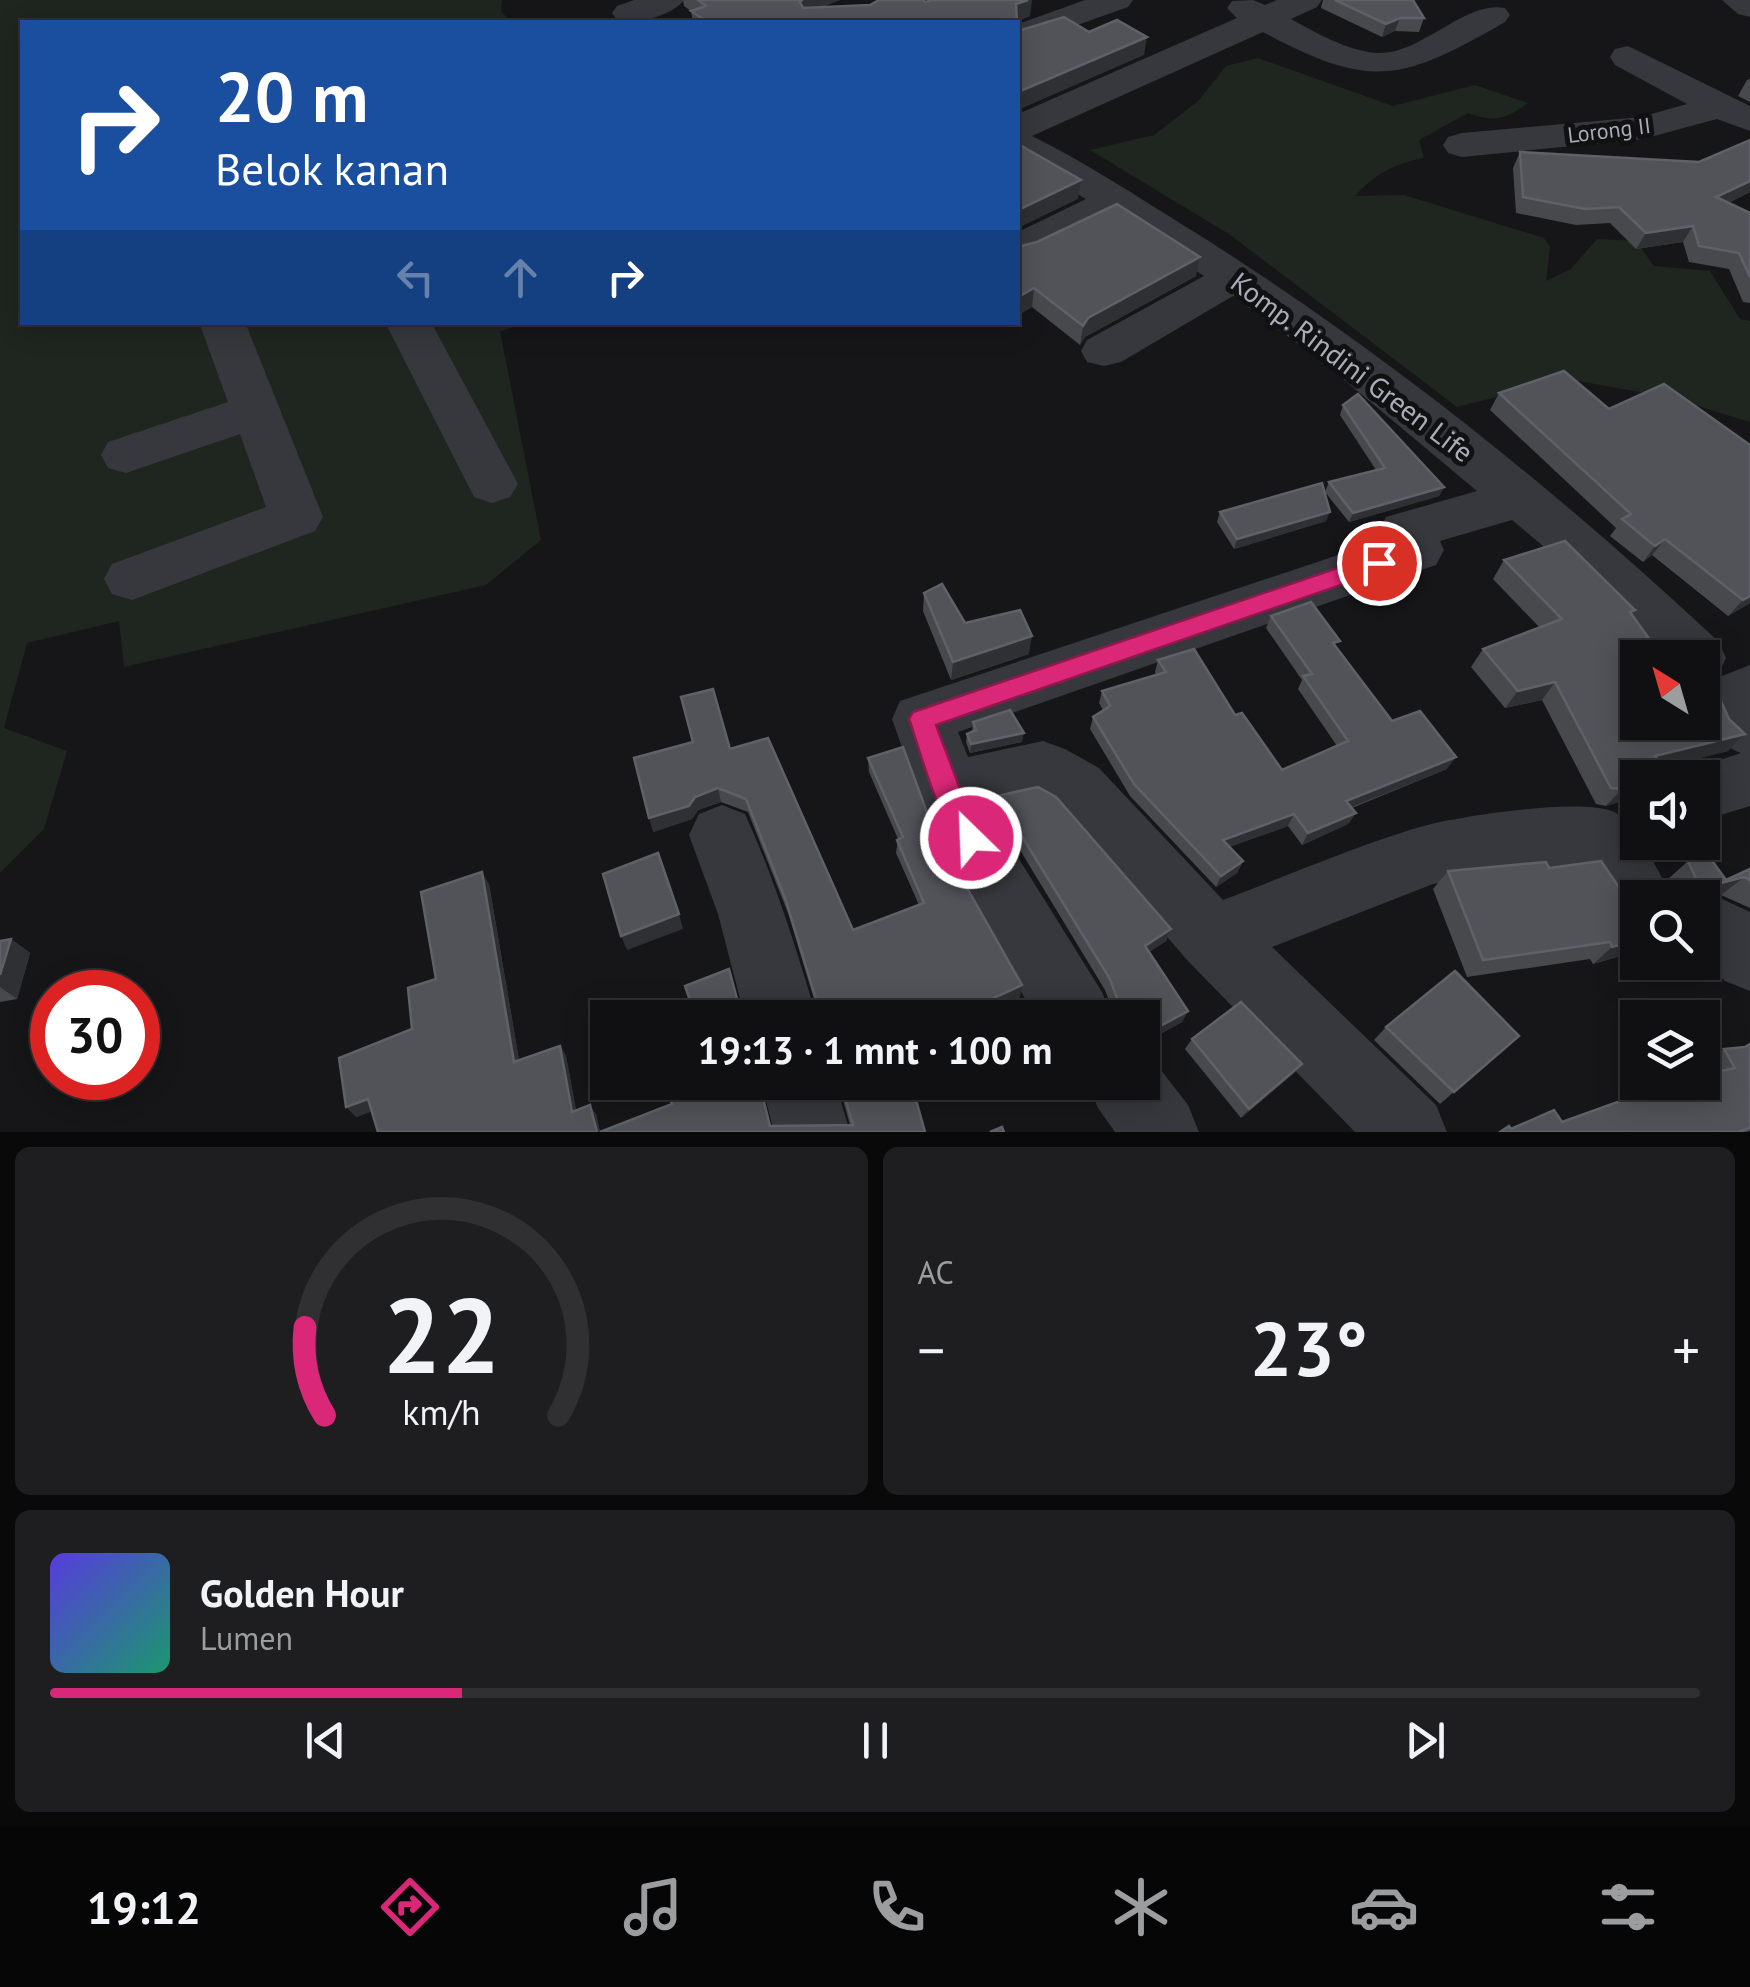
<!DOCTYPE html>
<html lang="id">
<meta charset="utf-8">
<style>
:root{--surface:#101012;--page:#1e1e20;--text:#f1f3f6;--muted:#9c9d9f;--line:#303032;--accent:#db2777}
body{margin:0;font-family:"PT Sans",sans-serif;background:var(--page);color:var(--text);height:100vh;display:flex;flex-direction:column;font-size:38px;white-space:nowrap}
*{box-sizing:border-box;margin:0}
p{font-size:32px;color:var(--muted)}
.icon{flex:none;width:55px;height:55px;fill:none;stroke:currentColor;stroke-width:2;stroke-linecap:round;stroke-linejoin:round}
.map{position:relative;height:1132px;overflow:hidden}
.sheet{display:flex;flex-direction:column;gap:15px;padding:15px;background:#09090a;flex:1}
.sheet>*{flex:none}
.banner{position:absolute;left:20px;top:20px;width:1000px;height:305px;border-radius:0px;box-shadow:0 5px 25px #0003,0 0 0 2px var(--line);background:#1a4fa0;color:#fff;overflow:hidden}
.needle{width:65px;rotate:323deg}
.fabs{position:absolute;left:1620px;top:640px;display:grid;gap:20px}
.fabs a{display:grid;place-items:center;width:100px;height:100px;border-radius:0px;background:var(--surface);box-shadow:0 5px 25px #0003,0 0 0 2px var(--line);font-size:50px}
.speed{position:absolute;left:30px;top:970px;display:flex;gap:20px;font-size:50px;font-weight:700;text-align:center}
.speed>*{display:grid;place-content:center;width:130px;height:130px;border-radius:50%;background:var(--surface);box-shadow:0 5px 25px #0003,0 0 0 2px var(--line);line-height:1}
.speed .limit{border:15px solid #d22;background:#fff;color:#111}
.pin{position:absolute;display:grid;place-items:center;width:85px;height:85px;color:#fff;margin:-42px;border:5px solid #fff;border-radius:50%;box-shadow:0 2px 10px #0007}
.me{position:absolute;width:110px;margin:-55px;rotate:336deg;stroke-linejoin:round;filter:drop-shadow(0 0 8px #0008)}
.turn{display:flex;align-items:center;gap:35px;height:210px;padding:0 30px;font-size:45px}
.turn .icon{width:130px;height:130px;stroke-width:2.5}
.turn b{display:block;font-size:70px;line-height:85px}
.lanes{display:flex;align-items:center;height:95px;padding:0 30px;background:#0003;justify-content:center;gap:50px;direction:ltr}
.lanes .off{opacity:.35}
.big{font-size:75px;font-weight:700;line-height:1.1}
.sheet .tile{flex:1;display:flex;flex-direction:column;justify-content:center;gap:15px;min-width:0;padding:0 35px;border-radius:15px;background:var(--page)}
.sheet .dial{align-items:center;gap:0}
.dial svg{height:260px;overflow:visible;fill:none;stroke:var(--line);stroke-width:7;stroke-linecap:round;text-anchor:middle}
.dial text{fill:var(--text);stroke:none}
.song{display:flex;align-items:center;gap:30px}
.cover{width:120px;height:120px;border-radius:15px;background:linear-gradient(135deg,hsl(250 70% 55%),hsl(160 70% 35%))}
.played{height:10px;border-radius:5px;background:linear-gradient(90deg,var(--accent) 25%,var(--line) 25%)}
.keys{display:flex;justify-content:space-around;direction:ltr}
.heat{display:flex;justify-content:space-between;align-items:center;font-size:55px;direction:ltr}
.sheet .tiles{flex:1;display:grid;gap:15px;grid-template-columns:1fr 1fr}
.tile:last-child{grid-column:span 2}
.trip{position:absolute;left:590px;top:1000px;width:570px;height:100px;border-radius:0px;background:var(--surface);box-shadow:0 5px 25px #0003,0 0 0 2px var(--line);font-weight:700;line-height:100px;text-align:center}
.tabs{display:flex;height:160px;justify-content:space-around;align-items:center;background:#060607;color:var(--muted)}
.tabs .icon{width:70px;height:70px}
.tabs .selected{color:var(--accent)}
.tabs b{font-size:45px;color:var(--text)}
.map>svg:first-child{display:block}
.green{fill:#1e261f}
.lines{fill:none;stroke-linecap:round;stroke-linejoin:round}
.minor{fill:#37383d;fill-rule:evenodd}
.wall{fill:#47494d}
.shaded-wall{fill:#2f3033}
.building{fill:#525359;stroke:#5f6168;stroke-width:2.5}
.route{fill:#db2777;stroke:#8e194d;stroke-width:2.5}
.labels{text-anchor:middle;stroke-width:10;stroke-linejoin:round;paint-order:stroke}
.far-street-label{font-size:22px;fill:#a8adb8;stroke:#111113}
.street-label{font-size:28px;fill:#a8adb8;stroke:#111113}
</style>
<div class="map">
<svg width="1750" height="1132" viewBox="0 0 1750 1132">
<rect width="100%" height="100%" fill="#161618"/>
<!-- green -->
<g class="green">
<path d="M0 0H502L501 11 511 22H22V322L528 323 500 331 541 540 486 585 124 667 119 621 27 643 4 728 67 751 44 829 0 873Z"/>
<path d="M1258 58 1393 106 1475 85 1528 103C1506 119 1494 123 1468 113L1419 140 1424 158C1397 162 1373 175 1355 196L1404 195 1544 238 1550 247 1546 281 1571 269 1597 239 1636 241 1654 266 1710 271 1740 319 1750 321V422L1668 397 1567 379 1457 407 1229 234 1090 150 1154 135 1198 101 1226 66Z"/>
</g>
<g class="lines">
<!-- minor -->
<g class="minor">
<path d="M634 0H684C672 16 636 25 617 20L612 13 617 6Z"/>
<path d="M1085 0H1133L1128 7 1018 46V24Z"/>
<path d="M1253 0 1265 5 1277 0H1322L1317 7 1291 19C1317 33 1347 51 1377 53 1422 55 1464 0 1505 8L1510 15 1505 22C1401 82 1371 90 1263 32L1032 136C1085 162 1133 194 1183 225 1375 344 1553 487 1718 641L1726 658 1718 675 1702 680V658H1659L1574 572 1512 520 1440 541 1444 550 1436 565 958 732 968 757 1043 741 1065 749 1099 768 1223 900C1290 875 1364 842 1431 824 1463 816 1595 795 1619 815 1638 831 1661 874 1672 898H1638V930L1614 921 1578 865H1564L1433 884 1272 947 1436 1105 1447 1132H1355L1188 961 1055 808 1036 797 993 806 989 811 1102 992 1112 1018H1036L934 837 892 719 900 701 1383 540 1378 531 1386 517 1477 491 1325 364 1233 296 1121 362 1104 366 1087 362 1081 351 1087 340 1204 276 1114 218 1033 257 1018 261V232L1086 199 1018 159V114L1237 18 1227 8 1232 1Z"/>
<path d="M1722 0H1750V17L1738 14Z"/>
<path d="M1628 46 1750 106V131L1717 119 1643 139 1462 157 1448 153 1443 145 1448 137 1462 133 1641 117 1687 104 1615 65 1610 57 1615 49Z"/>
<path d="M199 322H245L323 517 315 531 132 600 112 594 104 579 112 564 266 507 240 434 126 473 108 468 101 455 108 442 228 402Z"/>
<path d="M385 322H431L518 484 510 497 492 503 474 497Z"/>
<path d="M1750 665V806L1711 818 1702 815V778H1685L1689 770 1741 753C1710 742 1702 713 1702 684Z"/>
<path d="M722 805 745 814C775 880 796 948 817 1018H745L718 914 689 835 699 814Z"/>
<path d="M1722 899 1750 912V991L1725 981 1711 967 1702 969 1685 962H1702V903Z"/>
<path d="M1142 1052 1150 1056 1188 1105 1199 1132H1115L1098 1108 1087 1082H1142Z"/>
<path d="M761 1082H835L850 1132H774Z"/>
</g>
</g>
<!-- wall -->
<g class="wall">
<path d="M683 0H840L819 8 926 2 1030 16 1017 21V22H693L691 11 684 6Z"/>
<path d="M1323 0H1413L1424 18 1419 32 1395 31 1382 37 1321 8Z"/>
<path d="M1750 79V102L1738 96 1747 80Z"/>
<path d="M1750 140V192L1728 203 1750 213V303L1743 302 1729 269 1689 262 1683 242 1636 249 1610 223 1576 225 1516 213 1513 168 1520 152 1699 162Z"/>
<path d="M1018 243 1021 246 1196 276 1085 337 1080 345 1032 307 1018 315Z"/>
<path d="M1499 393 1750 603 1728 616 1652 555 1643 562 1610 536 1616 528 1490 410Z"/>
<path d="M1343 405 1444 487 1439 496 1349 522 1325 492 1329 482 1376 470 1340 415Z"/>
<path d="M1220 512 1326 521 1234 549 1217 522Z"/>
<path d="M1504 560 1631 615 1638 658 1729 719 1745 734 1728 751 1663 767 1670 776 1668 778H1638L1606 806 1596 804 1542 700 1505 708 1471 667 1483 649 1540 628 1493 579Z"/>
<path d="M924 593 965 623 1029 654 951 680 923 611Z"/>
<path d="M1271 616 1336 647 1392 721 1447 769 1352 808 1356 813 1348 824 1302 845 1288 826 1229 847 1243 861 1237 873 1216 887 1130 796 1090 729 1093 717 1103 710 1099 703 1102 691 1156 675 1155 672 1158 660 1235 715 1282 770 1337 746 1298 689 1302 680 1266 628Z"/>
<path d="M973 722 1022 742 970 753 966 742 967 734 972 732Z"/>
<path d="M730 749 853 930 919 905 896 853 898 839 869 772 868 758 932 826 1020 997 978 1016 740 1010 817 1009 788 913 748 812 721 802 698 810 692 819 653 832Z"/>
<path d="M997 796 1171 929 1166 941 1149 952 1188 1011 1182 1022 1142 1044V1018H1105L1107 1011H1113L1105 990 995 809Z"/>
<path d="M1688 861 1726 880 1750 869V908L1721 895 1720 909 1702 924V898H1647L1662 884 1669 883 1667 880Z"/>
<path d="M1549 868 1638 951 1593 964 1590 959 1467 977 1433 889 1448 871Z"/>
<path d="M489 884 519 1060 560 1046 566 1056 576 1110 596 1114 600 1132 672 1104 770 1126 850 1125 838 1082H931L913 1088 925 1132H378L372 1111 356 1117 412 1029 436 979Z"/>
<path d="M11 939 30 953 17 999 0 1002V941Z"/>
<path d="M1386 1027 1519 1036 1440 1104 1374 1040Z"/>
<path d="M1192 1039 1302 1064 1293 1074 1241 1118 1185 1049Z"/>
<path d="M1745 1047 1750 1131 1746 1132H1500L1562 1122 1642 1094 1641 1092 1652 1085 1721 1071 1713 1057 1724 1049Z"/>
</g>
<!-- shaded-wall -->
<g class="shaded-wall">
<path d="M802 0H840L808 11 801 20 800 2Z"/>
<path d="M1028 0H1032L1030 16 1015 22 1016 4Z"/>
<path d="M1400 18 1395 31 1382 37 1386 24Z"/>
<path d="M1147 37 1144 55 1018 110V92Z"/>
<path d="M1081 180 1078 199 1018 228V210Z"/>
<path d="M1750 181V192L1706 213 1716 197Z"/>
<path d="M1693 226 1683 242 1636 249 1646 233Z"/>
<path d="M1200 257 1196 276 1085 337 1080 345 1083 326 1088 318Z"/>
<path d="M1034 288 1032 307 1018 315V297Z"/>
<path d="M1444 487 1439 496 1349 522 1353 513Z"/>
<path d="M1330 512 1326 521 1234 549 1237 539Z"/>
<path d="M1665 539 1652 555 1643 562 1655 546Z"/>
<path d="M1750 596V603L1728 616 1743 600Z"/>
<path d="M1032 636 1029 654 951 680 953 662Z"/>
<path d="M1555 682 1542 700 1505 708 1518 691Z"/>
<path d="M1024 733 1022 742 970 753 971 744Z"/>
<path d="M1745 734 1728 751 1639 773 1655 756Z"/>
<path d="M1456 757 1447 769 1339 812 1346 801Z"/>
<path d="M1638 785V797L1606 806 1622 789Z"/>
<path d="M718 788 721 802 698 810 692 819 653 832 649 818Z"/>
<path d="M1356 813 1348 824 1302 845 1308 833Z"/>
<path d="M1294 814 1288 826 1218 851 1223 840Z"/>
<path d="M1243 861 1237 873 1216 887 1221 876Z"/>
<path d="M482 872 489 884 521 1072 514 1062Z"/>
<path d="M1744 877 1721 895V883Z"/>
<path d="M1720 909 1702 924V914Z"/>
<path d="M679 914 683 929 627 950 621 936Z"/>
<path d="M1171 929 1166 941 1140 958 1145 946Z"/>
<path d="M11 939 30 953 17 999 0 987V975Z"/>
<path d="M1638 940V951L1593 964 1612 947Z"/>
<path d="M1022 985 1020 997 974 1018V1007Z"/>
<path d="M1188 1011 1182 1022 1142 1044V1036Z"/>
<path d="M560 1046 566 1056 578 1122 572 1112Z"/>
<path d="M1302 1064 1293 1074 1241 1118 1249 1109Z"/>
<path d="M910 1082H931L909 1089Z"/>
<path d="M368 1099 378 1109 356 1117 346 1107Z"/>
<path d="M590 1105 596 1114 600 1132H597Z"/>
</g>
<!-- building -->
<g class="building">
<path d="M698 0H802L800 2 803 8 870 5 879 0H922L926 2 931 0H1028L1016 4 1017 22H707L691 11 706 6Z"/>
<path d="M1335 0H1413L1424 18H1400L1386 24Z"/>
<path d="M1064 17 1089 32 1117 20 1147 37 1018 92V96V31Z"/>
<path d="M1750 140V181L1716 197 1750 213V277L1739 253 1699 246 1693 226 1646 233 1619 207 1585 209 1523 197 1520 152 1699 162Z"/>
<path d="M1018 142V144L1081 180 1018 210V223Z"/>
<path d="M1117 204 1200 257 1088 318 1083 326 1034 288 1018 297V243L1021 246 1037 242Z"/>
<path d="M1564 371 1609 409 1664 384 1750 445V596L1743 600 1665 539 1655 546 1622 519 1631 514 1499 393Z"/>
<path d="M1358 394 1444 487 1353 513 1329 482 1385 468 1343 405Z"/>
<path d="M1322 483 1330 512 1237 539 1220 512Z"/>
<path d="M1565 541 1635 610 1630 612 1663 658H1638V722H1702V680H1704L1717 692 1729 719 1745 734 1655 756 1670 776 1664 778H1638V785L1622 789 1611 788 1555 682 1518 691 1483 649 1562 619 1504 560Z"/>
<path d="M942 584 965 623 1020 610 1032 636 953 662 924 593Z"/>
<path d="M1311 602 1340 641 1333 643 1392 721 1420 711 1456 757 1346 801 1356 813 1308 833 1294 814 1223 840 1243 861 1221 876 1134 784 1093 717 1110 706 1102 691 1166 672 1158 660 1194 649 1235 715 1242 713 1282 770 1348 741 1303 676 1312 674 1271 616Z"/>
<path d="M713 689 730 749 768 738 853 930 924 903 897 840 903 837 868 758 903 747 932 826 1022 985 974 1007 978 1018H696L685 986 729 969 740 1010 819 1009 786 901 746 799 718 788 695 797 689 806 649 818 634 758 693 742 681 697Z"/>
<path d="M1010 710 1024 733 971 744 967 734 976 730 973 722Z"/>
<path d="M1038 787 1056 797 1171 929 1145 946 1188 1011 1142 1036V1018H1111L1107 1011H1117L1120 1006 1110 979 997 796Z"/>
<path d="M658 853 679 914 621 936 603 874Z"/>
<path d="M1708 855 1726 880 1750 869V880L1744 877 1721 883 1720 909 1702 914V898H1662V884L1697 881 1688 861Z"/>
<path d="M1601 861 1631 905 1638 908V940L1612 947 1610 942 1483 960 1448 871 1546 862 1549 868Z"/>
<path d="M482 872 514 1062 560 1046 572 1112 590 1105 597 1132H378L368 1099 346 1107 339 1058 412 1029 408 988 436 979 421 892Z"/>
<path d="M11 939 0 975V941Z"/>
<path d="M1455 971 1519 1036 1454 1092 1386 1027Z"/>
<path d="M1241 1002 1302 1064 1249 1109 1192 1039Z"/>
<path d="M1750 1044V1128L1738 1132H1500L1509 1126 1511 1129 1554 1110 1562 1122 1654 1089 1652 1085 1665 1082H1702V1075L1735 1068 1724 1049 1745 1047Z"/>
<path d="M682 1082H759L770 1126 853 1125 840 1082H911L925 1132H600L672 1104 667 1089Z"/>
<path d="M1002 1127 1004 1132H990Z"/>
</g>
<!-- route -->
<path class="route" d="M1379 554 1391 563 1387 569 936 725 968 810 984 838 980 847 971 851C942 840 920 749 909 719L913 712Z"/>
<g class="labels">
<!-- far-street labels -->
<g class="far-street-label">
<text transform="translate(1609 130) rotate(-7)" y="8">Lorong II</text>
</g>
<!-- street labels -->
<g class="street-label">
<text transform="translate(1352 367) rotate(37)" y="10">Komp. Rindini Green Life</text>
</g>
</g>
</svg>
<div class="fabs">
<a><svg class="needle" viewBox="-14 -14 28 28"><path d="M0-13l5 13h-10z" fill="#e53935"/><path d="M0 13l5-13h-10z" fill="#9c9d9f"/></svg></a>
<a><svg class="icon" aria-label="sound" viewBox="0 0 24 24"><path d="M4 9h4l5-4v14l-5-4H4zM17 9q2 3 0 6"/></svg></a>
<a><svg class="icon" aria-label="search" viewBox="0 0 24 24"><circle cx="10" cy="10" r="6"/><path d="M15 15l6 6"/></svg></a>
<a><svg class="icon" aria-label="layers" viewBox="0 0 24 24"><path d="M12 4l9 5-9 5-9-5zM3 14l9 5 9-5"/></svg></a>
</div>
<div class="speed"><div class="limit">30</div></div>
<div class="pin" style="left:1379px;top:563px;background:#d93025"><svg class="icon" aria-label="arrive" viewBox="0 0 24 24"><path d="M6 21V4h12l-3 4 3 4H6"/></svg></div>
<svg class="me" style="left:971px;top:838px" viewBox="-20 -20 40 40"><circle r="17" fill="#db2777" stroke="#fff" stroke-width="3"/><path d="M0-11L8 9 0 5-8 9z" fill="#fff"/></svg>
<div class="trip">19:13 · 1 mnt · 100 m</div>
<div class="banner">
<div class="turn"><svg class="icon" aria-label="right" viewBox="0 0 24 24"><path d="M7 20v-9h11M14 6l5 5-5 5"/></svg><div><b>20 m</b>Belok kanan</div></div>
<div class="lanes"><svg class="icon off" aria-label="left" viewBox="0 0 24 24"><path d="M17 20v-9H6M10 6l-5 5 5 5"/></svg><svg class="icon off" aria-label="ahead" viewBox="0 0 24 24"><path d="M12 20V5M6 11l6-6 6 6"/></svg><svg class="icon" aria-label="right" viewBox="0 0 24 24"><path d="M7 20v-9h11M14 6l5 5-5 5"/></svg></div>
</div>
</div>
<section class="sheet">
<div class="tiles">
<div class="tile dial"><svg viewBox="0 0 100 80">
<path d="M14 69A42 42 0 1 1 86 69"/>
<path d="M14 69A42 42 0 0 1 8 42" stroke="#db2777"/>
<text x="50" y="56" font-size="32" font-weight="700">22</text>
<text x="50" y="72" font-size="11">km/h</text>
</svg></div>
<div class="tile"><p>AC</p>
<div class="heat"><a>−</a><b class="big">23°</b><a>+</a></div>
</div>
<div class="tile">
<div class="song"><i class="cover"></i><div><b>Golden Hour</b><p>Lumen</p></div></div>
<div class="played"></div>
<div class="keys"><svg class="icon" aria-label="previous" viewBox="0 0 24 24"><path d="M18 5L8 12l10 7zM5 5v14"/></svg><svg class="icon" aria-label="pause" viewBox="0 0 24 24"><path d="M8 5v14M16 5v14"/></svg><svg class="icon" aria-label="next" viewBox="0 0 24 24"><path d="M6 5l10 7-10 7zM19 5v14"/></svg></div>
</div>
</div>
</section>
<nav class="tabs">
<b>19:12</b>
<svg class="icon selected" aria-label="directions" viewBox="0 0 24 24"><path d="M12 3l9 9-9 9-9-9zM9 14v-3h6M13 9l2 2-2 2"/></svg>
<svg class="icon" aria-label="music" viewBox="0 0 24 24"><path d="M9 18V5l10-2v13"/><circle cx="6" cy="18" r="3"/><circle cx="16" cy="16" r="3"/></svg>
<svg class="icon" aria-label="phone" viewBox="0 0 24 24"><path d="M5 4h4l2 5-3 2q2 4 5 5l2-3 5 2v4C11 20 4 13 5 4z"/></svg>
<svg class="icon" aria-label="climate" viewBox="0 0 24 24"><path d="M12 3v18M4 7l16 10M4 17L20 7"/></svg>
<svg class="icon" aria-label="car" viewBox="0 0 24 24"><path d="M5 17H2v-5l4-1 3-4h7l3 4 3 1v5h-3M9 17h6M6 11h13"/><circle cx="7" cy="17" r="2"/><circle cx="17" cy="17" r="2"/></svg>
<svg class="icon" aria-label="filters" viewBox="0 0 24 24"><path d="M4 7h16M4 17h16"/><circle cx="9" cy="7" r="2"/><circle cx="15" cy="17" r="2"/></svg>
</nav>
